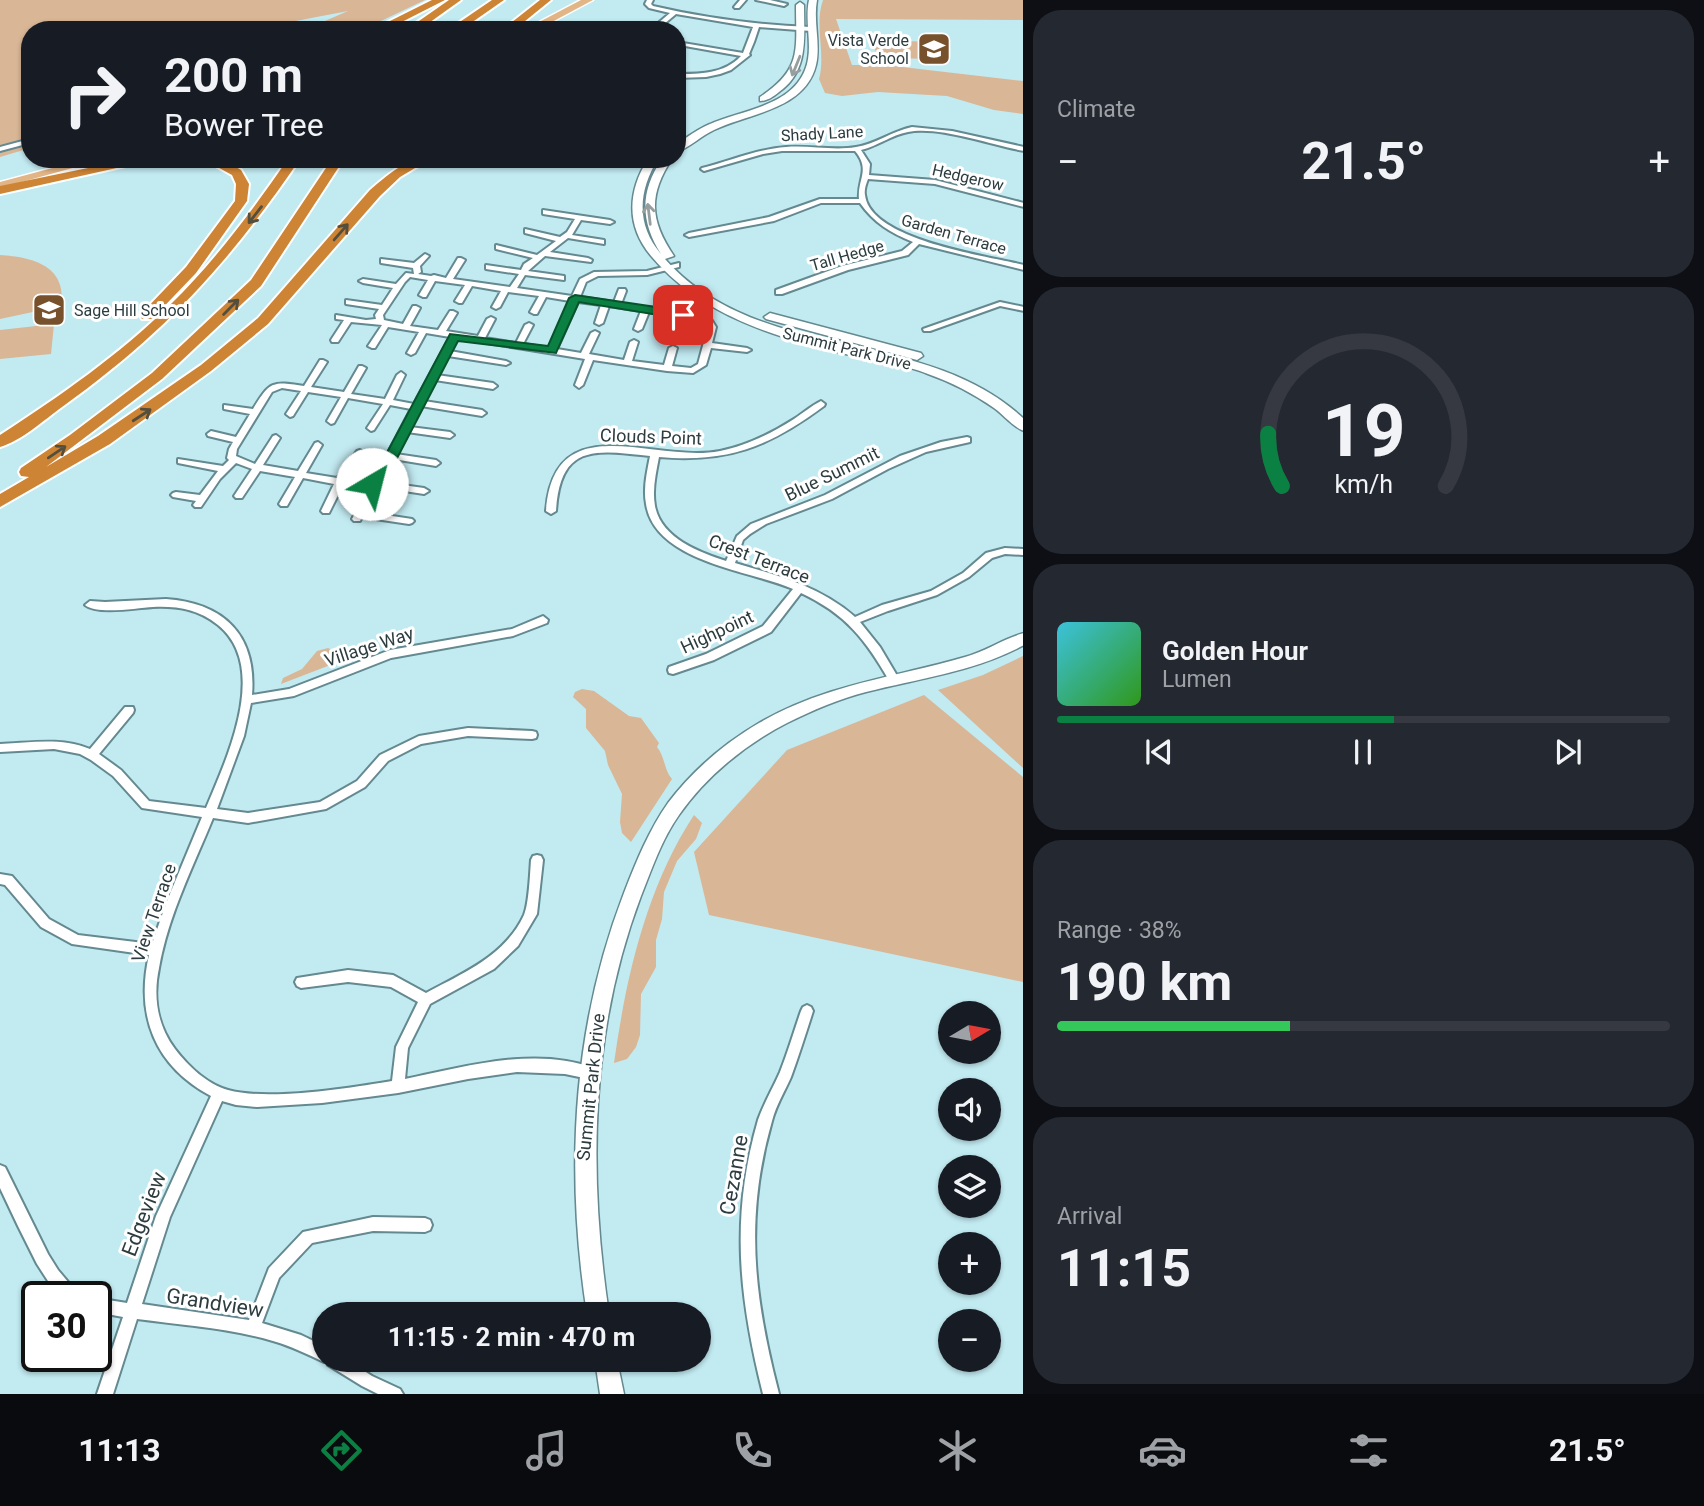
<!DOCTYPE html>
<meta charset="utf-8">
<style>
:root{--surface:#171b24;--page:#242831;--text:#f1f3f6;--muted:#9ea1a6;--line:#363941;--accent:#0b8043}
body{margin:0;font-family:Roboto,sans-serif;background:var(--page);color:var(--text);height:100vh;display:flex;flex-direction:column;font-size:26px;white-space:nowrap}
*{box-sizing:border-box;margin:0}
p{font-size:23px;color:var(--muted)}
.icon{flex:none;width:38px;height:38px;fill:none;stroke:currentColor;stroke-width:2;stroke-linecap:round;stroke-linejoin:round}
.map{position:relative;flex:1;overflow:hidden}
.drawer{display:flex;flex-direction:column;gap:10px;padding:10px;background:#0d0f14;width:681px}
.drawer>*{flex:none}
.hud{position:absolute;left:21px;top:21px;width:665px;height:147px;border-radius:28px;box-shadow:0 2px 5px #0004;background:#171b24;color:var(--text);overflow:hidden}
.needle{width:46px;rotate:80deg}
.controls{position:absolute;left:938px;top:1001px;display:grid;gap:14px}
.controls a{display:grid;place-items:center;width:63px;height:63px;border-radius:50%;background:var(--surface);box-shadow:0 2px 5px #0004;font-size:35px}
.speed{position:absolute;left:21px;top:1281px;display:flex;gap:14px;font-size:35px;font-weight:700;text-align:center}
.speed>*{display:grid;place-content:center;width:91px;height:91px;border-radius:50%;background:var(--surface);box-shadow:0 2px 5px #0004;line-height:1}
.speed .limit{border:4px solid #111;border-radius:10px;background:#fff;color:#111}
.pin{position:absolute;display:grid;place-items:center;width:60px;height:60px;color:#fff;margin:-30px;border-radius:14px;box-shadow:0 4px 10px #0006}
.me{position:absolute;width:77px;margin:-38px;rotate:37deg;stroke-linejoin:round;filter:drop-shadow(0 0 5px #0008)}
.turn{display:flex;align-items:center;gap:24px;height:147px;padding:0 28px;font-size:32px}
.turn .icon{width:91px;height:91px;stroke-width:2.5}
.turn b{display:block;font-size:49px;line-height:60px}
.big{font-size:52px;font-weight:700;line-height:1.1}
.drawer .widget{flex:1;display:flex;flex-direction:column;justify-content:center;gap:10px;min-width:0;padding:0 24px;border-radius:28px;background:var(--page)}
.drawer .dial{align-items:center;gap:0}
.dial svg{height:182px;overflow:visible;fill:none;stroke:var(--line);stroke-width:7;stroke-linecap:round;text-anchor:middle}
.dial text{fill:var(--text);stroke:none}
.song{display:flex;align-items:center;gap:21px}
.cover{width:84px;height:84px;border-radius:10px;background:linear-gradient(135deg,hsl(190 70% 55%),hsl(110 70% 35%))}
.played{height:7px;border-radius:4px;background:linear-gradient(90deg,var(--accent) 55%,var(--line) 55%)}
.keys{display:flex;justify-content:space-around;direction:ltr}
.heat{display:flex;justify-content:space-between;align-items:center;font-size:38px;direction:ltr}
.charge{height:10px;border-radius:5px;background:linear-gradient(90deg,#34c759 38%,var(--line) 0)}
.trip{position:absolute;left:312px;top:1302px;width:399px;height:70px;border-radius:35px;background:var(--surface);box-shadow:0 2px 5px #0004;font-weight:700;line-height:70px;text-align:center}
.tabs{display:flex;height:112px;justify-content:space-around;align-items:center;background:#090b0e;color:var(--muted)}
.tabs .icon{width:49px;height:49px}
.tabs .selected{color:var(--accent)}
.tabs b{font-size:32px;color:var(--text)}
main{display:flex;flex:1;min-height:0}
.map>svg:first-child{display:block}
.green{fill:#d9b696}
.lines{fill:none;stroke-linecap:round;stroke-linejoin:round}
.street-casing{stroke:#648990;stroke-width:4}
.secondary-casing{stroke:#648990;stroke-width:3}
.primary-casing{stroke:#fff;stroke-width:3}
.highway-casing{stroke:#fff;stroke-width:4}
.street{fill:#fff;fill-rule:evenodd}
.secondary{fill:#fff;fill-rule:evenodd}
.primary{fill:#e2b586;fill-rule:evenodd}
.highway{fill:#ce8435;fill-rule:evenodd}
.oneway{stroke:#969e9f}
.oneway2{stroke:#544e3c}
.route{fill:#0b8043;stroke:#07532c;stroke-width:2}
.labels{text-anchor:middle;stroke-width:6;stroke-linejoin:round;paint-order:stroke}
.far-poi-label{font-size:16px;fill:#2c3c3f;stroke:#fff;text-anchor:end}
.far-street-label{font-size:16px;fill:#2c3c3f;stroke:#fff}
.street-label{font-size:18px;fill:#2c3c3f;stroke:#fff}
.near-street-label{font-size:21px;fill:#2c3c3f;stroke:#fff}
</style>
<main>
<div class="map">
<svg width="1024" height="1394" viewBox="0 0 1024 1394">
<rect width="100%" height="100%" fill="#c2eaf1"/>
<!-- green -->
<g class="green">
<path d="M0 0H425L362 30H304L348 11 249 30H30V148L0 157Z"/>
<path d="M823 0H1023V20L836 19 852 65H885L1023 81V114L994 110 947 96 878 92 842 96 825 93 819 79C826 54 814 25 823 0Z"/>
<path d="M872 40 937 42 944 59 878 58Z"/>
<path d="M0 255C33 257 67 266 61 306L0 319Z"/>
<path d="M54 324 51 354 0 359V330Z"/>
<path d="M328 648 336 652 338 662 281 684 283 678 302 669 317 651Z"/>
<path d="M1023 656V768L938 690 983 675Z"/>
<path d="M582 689 594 691 629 716 641 718 659 743 657 747C665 757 664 770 672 779L631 842 622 833 620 822 622 794 608 765 605 751 586 728V709L573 697 575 692Z"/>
<path d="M924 695 1023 777V982L709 915 694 852 787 750Z"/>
<path d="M694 815 702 823 696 839 677 861 664 892 662 919 656 940V967L641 994 640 1035 636 1047 627 1059 614 1063C626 978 646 888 694 815Z"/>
</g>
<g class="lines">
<defs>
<g id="street">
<path d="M647 0H653L651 4 653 6C705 18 757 25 811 27L814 29 811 31 759 27 754 42 749 54 750 55 731 70 720 74 706 77 677 78V74C700 74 724 74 741 56L685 46 682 44 683 43 743 53 753 27 676 14 657 30H650L670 13 649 8 645 4Z"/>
<path d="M740 0H746L739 8H735L734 7Z"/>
<path d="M756 0H770L787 4 784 6Z"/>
<path d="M912 127 952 131 1024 147V151C991 145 939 126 908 132 891 135 878 146 861 150L870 164 869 175 935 180 1024 203V207L935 184 868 179C866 184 864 190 865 195 870 240 987 256 1024 265V270L919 244 908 255 848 270 782 294H776V290L842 266 902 251 913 242C891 233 874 223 860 203H821L774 221 689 237 685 235 689 233 769 217 820 199H859C857 179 871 170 855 151H782L763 154 704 171 701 169 702 168C730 161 757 149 786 147 809 145 833 151 856 147 876 144 892 131 912 127Z"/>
<path d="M30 139V143L0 151V147Z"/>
<path d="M543 210 610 220 614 222 610 224 581 220 572 235 604 240V244L568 238 550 252 588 258 592 260 591 262 545 256 528 271 564 276V280L525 275 517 288 572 296 580 279 594 272 647 271 679 263V267L647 275 598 276 586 282 580 297 614 302 619 289H625L626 291 621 304 701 315 711 319 716 327 712 343 747 348 751 350 747 352 711 348 706 365 693 373 667 371 593 360 583 385 579 388 575 385 585 359 457 338 450 351 506 361 510 363 506 365 448 356 437 375 493 383 497 386 493 389 435 380 424 401 482 410 486 413 482 416 421 406 410 427 450 432 454 435 450 438 407 432 396 454 436 460 440 463 436 466 393 459 381 482 424 488 429 491 424 494 378 487 366 512 412 519 414 521 412 523 409 524 362 517 360 521H354L352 519 369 487 360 488 343 485 329 513H323L321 511 334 484 303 478 287 506H281L279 504 295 477 260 471 242 498H236L234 496 252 469 236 463 220 479 201 507H195L193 505 196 501 173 497 171 495 173 493 176 492 200 495 218 471 178 463V459L223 466 229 460 227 458 229 449 233 442 208 436 207 434 211 431 236 437 250 414 224 409V405L253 409C270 381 272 381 304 386L320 360H323L327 362 311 387 344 392 359 366H362L366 368 351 394 385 399 397 375 401 372 405 375 393 400 414 404 450 337 426 333 415 353 411 355 407 353 419 332 388 327 375 348H372L368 346 382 325 351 322 338 342H332L331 340 344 320 336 319V315L366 320 376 319 375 315 379 309 346 304V300L382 305 393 288 363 283 359 281 363 279 396 284 406 273 414 274 413 268 381 263V259L414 263 425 254 429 256 420 266 421 272 418 274 431 276 434 275 446 278 458 258H461L465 260 453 279 510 287 519 274 486 269V265L521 270 524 264 533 258 496 249V245L537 255 556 241 525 233V229L560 237 567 232 575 219 543 214ZM410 277 428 280 419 295 423 297H426L435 281 465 285 455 301 459 303H462L472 286 501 291 492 307 496 309 500 307 508 292 539 296 530 312 534 314H537L546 297 570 301 549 348 523 344 533 325 529 323 525 325 516 343 485 338 495 319 491 317 487 319 478 336 446 331 457 313 453 311H450L438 330 410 326 420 308 416 306H413L403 324 384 320 383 315 405 282ZM578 302 601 305 595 323 599 325 603 323 609 306 641 311 634 329 638 331 642 329 649 312 679 317 673 335 677 337 681 335 686 318 705 323 708 327 698 364 691 368 672 366 677 348 673 346 669 348 664 365 632 361 638 342 634 340 630 342 624 360 589 354 599 333 595 331 591 333 581 353 557 349ZM282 388 301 391 286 414 290 417 293 416 308 392 341 397 327 421 331 424 334 423 348 398 383 404 367 428 371 431 374 430 390 405 411 409 373 481 360 482 346 480 364 453 360 450 357 451 337 478 306 473 322 445 318 442 315 443 298 471 263 465 280 438 276 435 273 436 255 464 236 456 237 449 272 392Z"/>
<path d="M1000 302 1024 307V311L1000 306 930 331H924L923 329Z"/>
<path d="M821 401 825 404 824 406C769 447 727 463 659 457 656 473 652 490 655 506 661 538 699 552 726 561L737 536 751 524 825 495 900 456 941 442 967 437 970 438V442L926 452 888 469 832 499 766 524 750 534 743 540 735 563C777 575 821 587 855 617L882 605 931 591 963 573 986 553 1005 548 1024 549V555L1005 554 992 558 969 577 937 595 888 611 860 622 880 647 899 679 898 682H890C866 640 846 614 801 593L771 632 714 660 673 674 669 673 668 670 669 667 706 654 763 626 793 589C749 570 655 562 646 504 643 488 647 472 650 456 596 450 560 443 556 511L551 514 546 511C554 405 654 464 720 451 746 446 772 433 794 419 803 413 811 406 821 401Z"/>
<path d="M166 599C224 603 257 635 252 695L289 689 390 650 512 629 543 616 548 620 547 623 513 636 391 658 294 696 251 703 244 736 217 809 248 813 320 802 357 781 380 755 419 736 468 728 532 731 536 732 537 735 536 738 532 739 468 736 421 744 388 761 365 787 326 809 248 823 213 818C193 867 168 916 159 968 153 996 157 1025 175 1049 188 1066 207 1084 228 1090 268 1101 350 1088 392 1081L396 1047 418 1002 391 987 348 982 301 988 297 986 295 982 297 978 348 970 393 975 426 993C463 973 505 956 524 915 529 903 530 874 531 860L533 856 537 855 541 856 543 860 537 914 518 946 494 969 430 1004 408 1048 405 1079C465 1067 534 1046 594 1068L596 1073 594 1078 589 1079 565 1074 517 1072 468 1079 398 1093 322 1103 257 1107 236 1105 222 1101 170 1217 142 1304 249 1320 269 1268 303 1232 373 1217 425 1218 430 1220 432 1225 430 1230 425 1232 373 1231 312 1243 279 1278 262 1323 301 1335 324 1346V1360H347L372 1376 400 1389 403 1394H378L362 1386 328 1365 326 1361 324 1362C307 1354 291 1346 273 1341 229 1328 182 1325 137 1319L113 1394H97L123 1317 96 1312V1298L127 1303 156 1216 211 1096C155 1066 135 1016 149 955L72 944 41 927 5 885 0 884V874L12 876 49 919 78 935 152 944 167 901 202 817 142 808 113 776 91 760 80 754 54 749 0 752V744C31 743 60 737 90 749L125 707H133L134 710 133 713 99 754 121 770 149 801 206 808C227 758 270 667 218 625 198 609 177 606 153 607 137 608 97 615 85 605L90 601 105 602Z"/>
<path d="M807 1005 811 1007 813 1011C806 1033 799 1055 791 1077 785 1091 776 1105 772 1121 744 1218 754 1298 779 1394H763C739 1298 730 1217 758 1120 764 1103 773 1088 780 1072 788 1052 794 1031 801 1011L803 1007Z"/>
<path d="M0 1165 5 1167 48 1254 58 1270 69 1283 80 1292 82 1297H63L48 1281 37 1264 18 1226 0 1188Z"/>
</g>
<g id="secondary">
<path d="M809 0H817C813 22 821 44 816 65 805 110 749 113 714 130 701 136 690 147 677 152V144C687 137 698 129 710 124 741 110 790 107 805 70 814 48 804 23 809 0Z"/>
<path d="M800 2 804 5C804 38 809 71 779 92 773 97 767 101 760 101V97C802 69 796 51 796 5Z"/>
<path d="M648 159H658C638 191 636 225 661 254 640 221 640 191 662 159H672C648 195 650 221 674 256L665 259C758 365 924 325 1024 419V431C1013 427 1004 415 994 408 974 394 951 382 928 374 903 364 876 361 850 355 777 338 702 316 652 257 626 227 627 192 648 159Z"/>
<path d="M770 313 921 353 923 356 917 360 766 319 764 317Z"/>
<path d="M1024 633V645C974 672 920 678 866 692 839 699 813 710 787 723 746 744 706 776 679 815 662 839 652 868 641 896 590 1031 588 1173 609 1314H587C565 1172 572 1028 624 893 636 862 649 830 668 803 692 771 725 743 759 723 827 684 892 678 965 657 986 651 1003 639 1024 633Z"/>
<path d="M595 1360H617L624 1394H600Z"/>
</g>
<g id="primary">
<path d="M581 0H593L537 30H524Z"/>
<path d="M86 159H105L0 188V182Z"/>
</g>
<g id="highway">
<path d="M432 0H445L386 30H372Z"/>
<path d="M449 0H461L419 30H406Z"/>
<path d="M492 0H504L461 30H448Z"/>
<path d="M540 0H551L514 30H502Z"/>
<path d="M54 159H73L58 166 52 162Z"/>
<path d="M132 159H157L0 194V186Z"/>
<path d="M203 159H223L241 170 249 184 247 201 196 273 152 319H142L140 316 142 313 186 267 235 201 236 184 232 175Z"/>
<path d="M288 159H300C229 263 165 333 62 407 44 420 21 441 0 447V435C60 396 119 355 170 305 215 261 252 211 288 159Z"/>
<path d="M332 159H344L261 286 162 379 46 467 98 436 201 365 258 318 370 190C389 174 404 159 430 159L400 177 380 196 268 324 211 371 110 444 0 507V494L29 477 21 476 19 472 21 468 70 435 152 373 251 280Z"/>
</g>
</defs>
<!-- street casing -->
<use href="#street" class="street-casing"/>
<!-- secondary casing -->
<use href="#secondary" class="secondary-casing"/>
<!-- primary casing -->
<use href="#primary" class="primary-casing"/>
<!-- highway casing -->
<use href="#highway" class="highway-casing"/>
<!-- street -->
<use href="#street" class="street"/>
<!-- secondary -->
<use href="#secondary" class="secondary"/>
<!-- primary -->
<use href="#primary" class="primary"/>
<!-- highway -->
<use href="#highway" class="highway"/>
</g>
<!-- one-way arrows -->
<defs><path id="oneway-shaft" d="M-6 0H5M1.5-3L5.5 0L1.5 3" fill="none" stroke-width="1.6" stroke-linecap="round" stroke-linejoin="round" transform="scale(1.75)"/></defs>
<g class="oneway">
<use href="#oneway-shaft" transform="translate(796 66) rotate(112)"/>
<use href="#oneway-shaft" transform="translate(649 214) rotate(-97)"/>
</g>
<g class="oneway2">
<use href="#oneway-shaft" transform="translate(255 215) rotate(128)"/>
<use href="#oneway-shaft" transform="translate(341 232) rotate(-49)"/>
<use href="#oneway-shaft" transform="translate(231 307) rotate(-45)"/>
<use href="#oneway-shaft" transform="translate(142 415) rotate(-33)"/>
<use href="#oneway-shaft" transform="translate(57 452) rotate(-34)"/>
</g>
<!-- route -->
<path class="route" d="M575 295 683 311 689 315 683 319 579 302 556 353 458 341 382 487H367L365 484 373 479 450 334 548 346 569 298Z"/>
<!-- icons -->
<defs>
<symbol id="school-square" viewBox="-11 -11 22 22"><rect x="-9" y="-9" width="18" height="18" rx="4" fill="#76512c" stroke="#fff"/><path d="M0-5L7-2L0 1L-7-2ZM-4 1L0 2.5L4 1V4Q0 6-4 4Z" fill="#fff"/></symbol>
</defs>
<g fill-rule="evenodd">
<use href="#school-square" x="915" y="30" width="38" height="38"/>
<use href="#school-square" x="30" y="291" width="38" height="38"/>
</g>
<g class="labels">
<!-- far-poi labels -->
<g class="far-poi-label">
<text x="909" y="46">Vista Verde<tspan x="909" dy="18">School</tspan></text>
<text x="74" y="316" text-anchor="start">Sage Hill School</text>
</g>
<!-- far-street labels -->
<g class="far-street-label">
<text transform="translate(822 133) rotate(-3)" y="6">Shady Lane</text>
<text transform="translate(968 177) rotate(13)" y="6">Hedgerow</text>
<text transform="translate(954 234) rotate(16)" y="6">Garden Terrace</text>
<text transform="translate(847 255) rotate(-16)" y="6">Tall Hedge</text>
<text transform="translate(847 348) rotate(14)" y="6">Summit Park Drive</text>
</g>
<!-- street labels -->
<g class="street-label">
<text transform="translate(651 437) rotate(2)" y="6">Clouds Point</text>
<text transform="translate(832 474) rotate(-26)" y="6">Blue Summit</text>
<text transform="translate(759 559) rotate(21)" y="6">Crest Terrace</text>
<text transform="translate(717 632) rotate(-25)" y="6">Highpoint</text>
<text transform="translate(369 647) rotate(-18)" y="6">Village Way</text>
<text transform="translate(154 913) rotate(-71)" y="6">View Terrace</text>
<text transform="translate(591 1087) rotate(-84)" y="6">Summit Park Drive</text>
</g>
<!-- near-street labels -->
<g class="near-street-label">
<text transform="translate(734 1175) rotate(-80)" y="7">Cezanne</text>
<text transform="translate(144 1214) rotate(-69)" y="7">Edgeview</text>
<text transform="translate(215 1303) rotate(9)" y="7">Grandview</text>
</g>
</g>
</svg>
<div class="controls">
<a><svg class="needle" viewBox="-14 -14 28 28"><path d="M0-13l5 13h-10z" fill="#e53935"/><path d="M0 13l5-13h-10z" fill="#9ea1a6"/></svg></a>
<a><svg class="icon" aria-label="sound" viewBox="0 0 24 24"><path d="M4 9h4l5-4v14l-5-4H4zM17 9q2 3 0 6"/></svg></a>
<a><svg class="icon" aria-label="layers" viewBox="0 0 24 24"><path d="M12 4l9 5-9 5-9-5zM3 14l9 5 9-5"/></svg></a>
<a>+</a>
<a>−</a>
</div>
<div class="speed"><div class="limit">30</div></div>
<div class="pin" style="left:683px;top:315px;background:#d93025"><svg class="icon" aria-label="arrive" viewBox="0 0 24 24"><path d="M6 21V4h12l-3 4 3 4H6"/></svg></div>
<svg class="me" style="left:372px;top:484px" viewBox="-20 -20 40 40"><circle r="19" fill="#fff"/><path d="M0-13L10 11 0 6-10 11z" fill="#0b8043"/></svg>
<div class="trip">11:15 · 2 min · 470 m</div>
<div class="hud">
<div class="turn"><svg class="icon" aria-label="right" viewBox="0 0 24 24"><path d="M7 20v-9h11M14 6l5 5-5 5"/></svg><div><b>200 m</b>Bower Tree</div></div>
</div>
</div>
<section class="drawer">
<div class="widget"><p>Climate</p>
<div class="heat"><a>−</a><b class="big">21.5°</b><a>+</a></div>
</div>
<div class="widget dial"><svg viewBox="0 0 100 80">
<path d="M14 69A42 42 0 1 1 86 69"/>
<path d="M14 69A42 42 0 0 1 8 46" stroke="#0b8043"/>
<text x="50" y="56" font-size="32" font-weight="700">19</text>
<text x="50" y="72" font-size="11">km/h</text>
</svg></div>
<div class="widget">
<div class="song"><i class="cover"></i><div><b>Golden Hour</b><p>Lumen</p></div></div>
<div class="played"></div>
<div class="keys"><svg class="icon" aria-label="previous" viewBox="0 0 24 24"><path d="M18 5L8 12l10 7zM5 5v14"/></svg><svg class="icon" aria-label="pause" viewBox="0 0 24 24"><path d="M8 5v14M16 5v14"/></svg><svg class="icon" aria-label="next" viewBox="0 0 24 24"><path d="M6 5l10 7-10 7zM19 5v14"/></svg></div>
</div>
<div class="widget"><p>Range · 38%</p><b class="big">190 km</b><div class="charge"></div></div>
<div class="widget"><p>Arrival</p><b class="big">11:15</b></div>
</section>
</main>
<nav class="tabs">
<b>11:13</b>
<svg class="icon selected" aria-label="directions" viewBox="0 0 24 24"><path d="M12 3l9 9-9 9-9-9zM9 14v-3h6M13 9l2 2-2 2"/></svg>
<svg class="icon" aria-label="music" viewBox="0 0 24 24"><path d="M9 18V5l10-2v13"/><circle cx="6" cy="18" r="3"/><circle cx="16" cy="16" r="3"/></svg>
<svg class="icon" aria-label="phone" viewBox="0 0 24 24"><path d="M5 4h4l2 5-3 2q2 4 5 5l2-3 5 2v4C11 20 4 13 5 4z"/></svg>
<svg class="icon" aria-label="climate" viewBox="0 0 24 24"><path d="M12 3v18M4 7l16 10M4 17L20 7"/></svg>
<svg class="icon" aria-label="car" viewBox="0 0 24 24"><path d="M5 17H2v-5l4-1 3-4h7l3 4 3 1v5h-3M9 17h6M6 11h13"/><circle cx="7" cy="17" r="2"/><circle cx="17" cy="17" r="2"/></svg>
<svg class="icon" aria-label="filters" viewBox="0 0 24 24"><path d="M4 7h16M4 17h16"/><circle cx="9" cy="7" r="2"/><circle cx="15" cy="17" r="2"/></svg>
<b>21.5°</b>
</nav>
